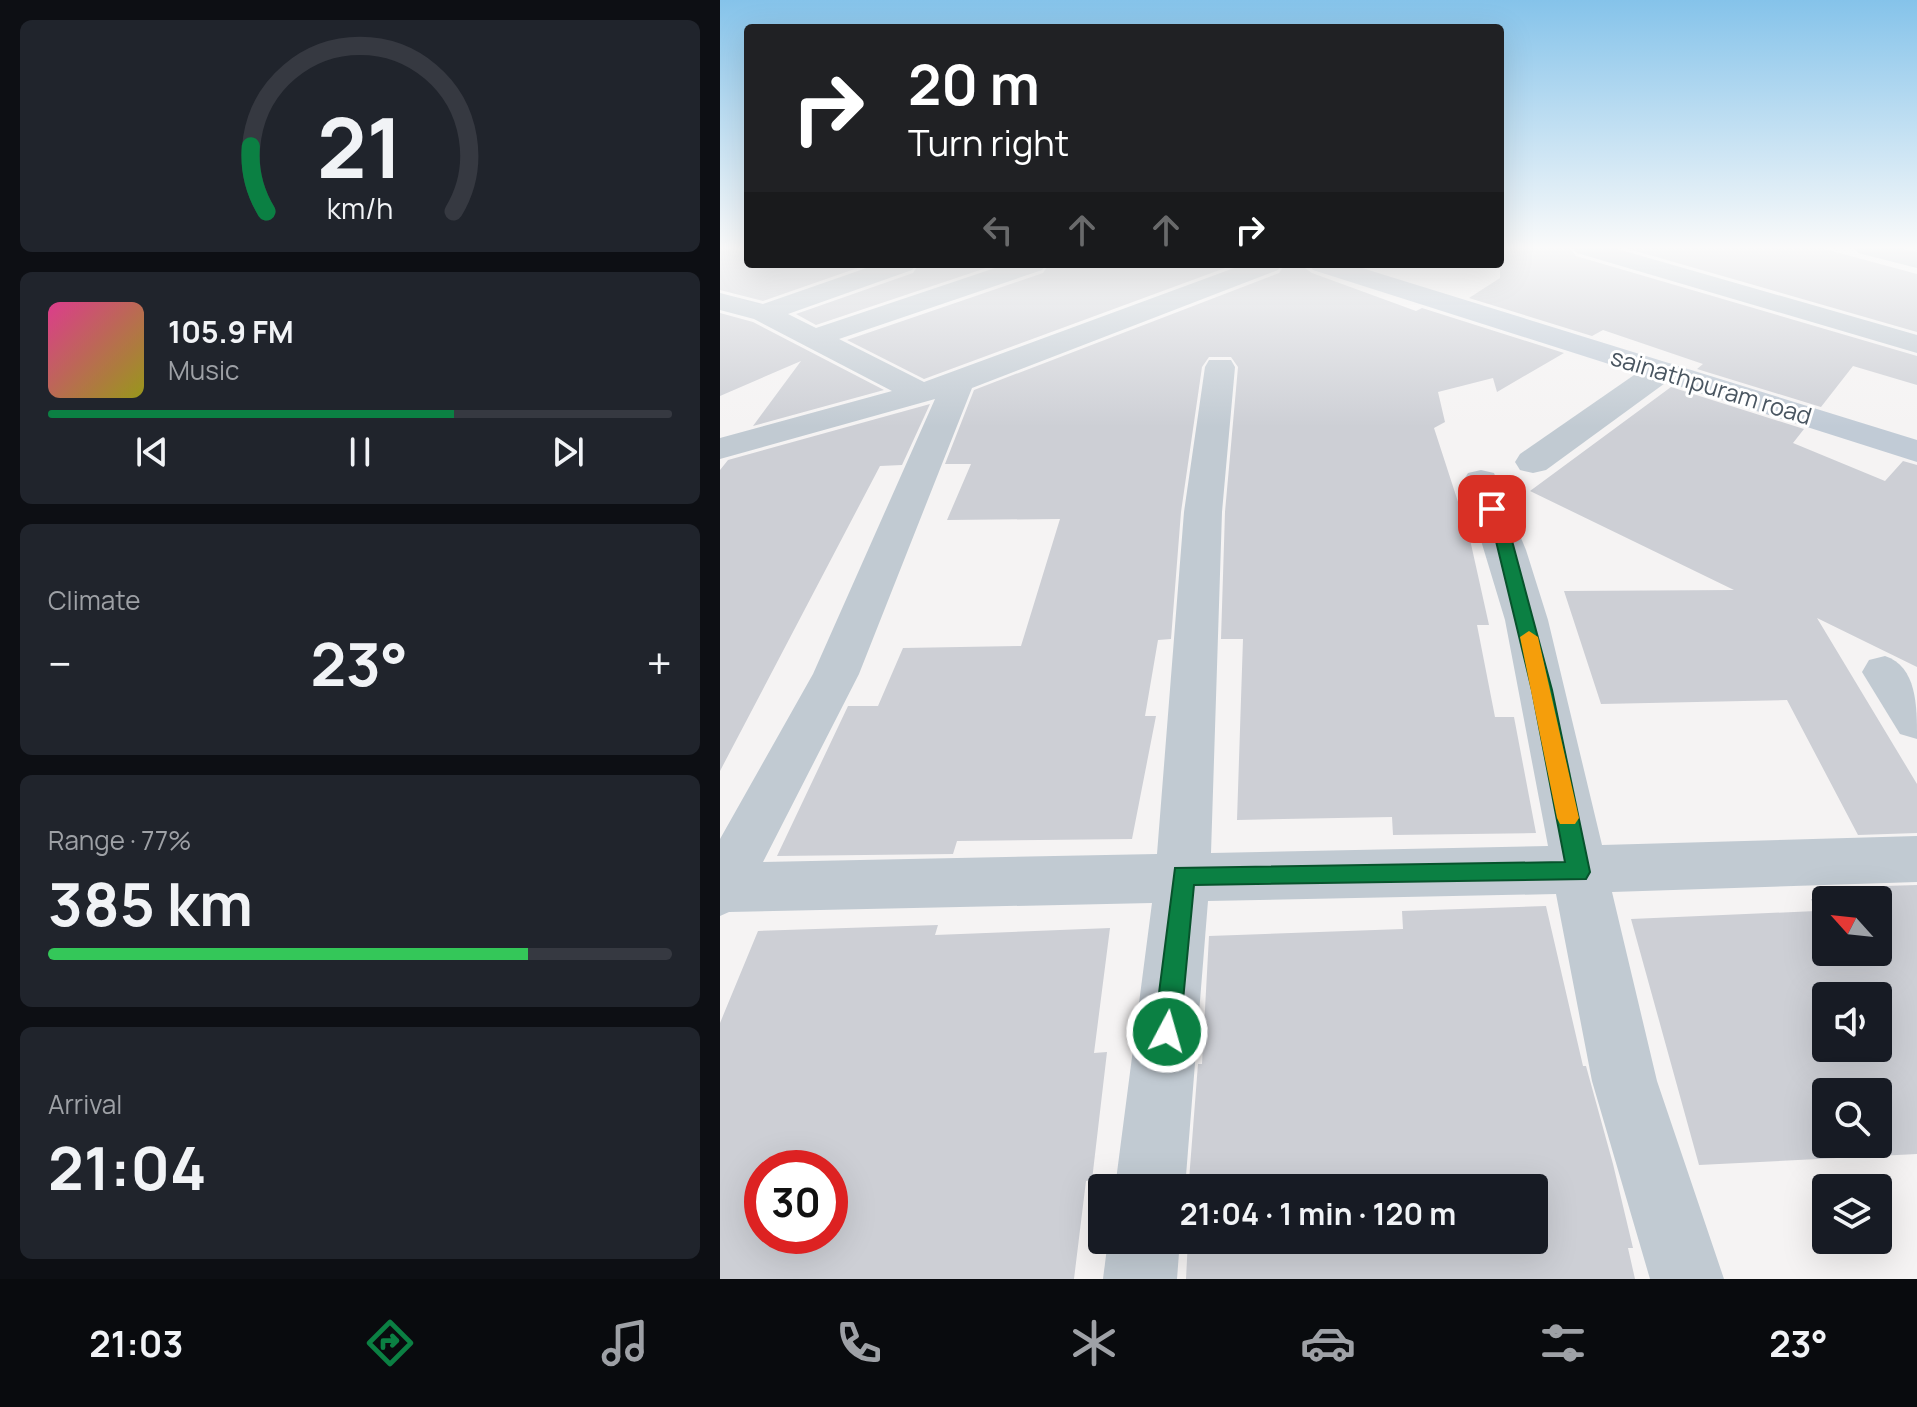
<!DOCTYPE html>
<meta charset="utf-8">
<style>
:root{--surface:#171b24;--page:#20242c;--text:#f1f3f6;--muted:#9ea1a6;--line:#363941;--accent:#0b8043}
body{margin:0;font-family:Manrope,sans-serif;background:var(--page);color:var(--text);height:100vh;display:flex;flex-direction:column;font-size:30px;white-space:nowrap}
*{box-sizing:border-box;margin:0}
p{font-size:26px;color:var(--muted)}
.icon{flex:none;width:44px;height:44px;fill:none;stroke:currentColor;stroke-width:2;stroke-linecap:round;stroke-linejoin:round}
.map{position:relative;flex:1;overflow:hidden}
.drawer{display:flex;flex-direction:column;gap:20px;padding:20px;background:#0d0f14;width:720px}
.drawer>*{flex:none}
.top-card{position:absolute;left:24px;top:24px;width:760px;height:244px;border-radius:8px;box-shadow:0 8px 32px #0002;background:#202124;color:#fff;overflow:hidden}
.needle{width:52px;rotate:297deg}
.tools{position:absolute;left:1092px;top:886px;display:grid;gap:16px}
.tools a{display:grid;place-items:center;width:80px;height:80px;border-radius:8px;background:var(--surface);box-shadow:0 8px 32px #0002;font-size:40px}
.speed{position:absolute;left:24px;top:1150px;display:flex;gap:16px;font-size:40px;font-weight:700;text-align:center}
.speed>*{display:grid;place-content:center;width:104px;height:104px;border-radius:50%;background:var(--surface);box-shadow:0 8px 32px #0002;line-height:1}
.speed .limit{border:12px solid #d22;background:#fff;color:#111}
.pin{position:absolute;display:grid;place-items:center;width:68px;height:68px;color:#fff;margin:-34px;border-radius:16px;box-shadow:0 4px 12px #0006}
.me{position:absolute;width:88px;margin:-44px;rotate:6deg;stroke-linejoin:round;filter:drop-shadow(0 0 6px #0008)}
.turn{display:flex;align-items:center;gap:28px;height:168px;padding:0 32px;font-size:36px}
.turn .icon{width:104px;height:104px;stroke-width:2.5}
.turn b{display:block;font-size:56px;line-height:68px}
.lanes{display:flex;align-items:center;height:76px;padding:0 32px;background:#0003;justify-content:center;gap:40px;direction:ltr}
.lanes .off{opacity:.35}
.big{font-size:60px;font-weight:700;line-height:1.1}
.drawer .card{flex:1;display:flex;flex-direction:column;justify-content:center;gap:12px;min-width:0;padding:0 28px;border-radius:12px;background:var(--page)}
.drawer .dial{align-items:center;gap:0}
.dial svg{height:208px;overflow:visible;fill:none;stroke:var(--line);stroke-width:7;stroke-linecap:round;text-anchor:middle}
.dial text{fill:var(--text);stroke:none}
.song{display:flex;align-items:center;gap:24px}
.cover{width:96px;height:96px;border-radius:12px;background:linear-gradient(135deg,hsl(330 70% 55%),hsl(60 70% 35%))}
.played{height:8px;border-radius:4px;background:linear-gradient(90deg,var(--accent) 65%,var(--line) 65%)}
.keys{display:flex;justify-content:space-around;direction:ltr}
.heat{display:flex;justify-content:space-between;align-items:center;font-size:44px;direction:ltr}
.charge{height:12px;border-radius:6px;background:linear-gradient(90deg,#34c759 77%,var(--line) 0)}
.trip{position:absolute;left:368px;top:1174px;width:460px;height:80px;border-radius:8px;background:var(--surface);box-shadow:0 8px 32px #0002;font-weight:700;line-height:80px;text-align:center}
.dock{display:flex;height:128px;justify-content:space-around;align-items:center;background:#090b0e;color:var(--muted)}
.dock .icon{width:56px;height:56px}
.dock .selected{color:var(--accent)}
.dock b{font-size:36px;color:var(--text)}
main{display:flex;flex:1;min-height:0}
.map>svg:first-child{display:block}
.building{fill:#cdcfd5;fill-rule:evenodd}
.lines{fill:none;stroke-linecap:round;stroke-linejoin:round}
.street{fill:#c1cad2;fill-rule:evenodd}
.secondary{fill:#c1cbd6;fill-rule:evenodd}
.route{fill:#0b8043;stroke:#07532c;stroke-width:2}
.slow{fill:#f59e0b}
.labels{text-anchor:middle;stroke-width:6;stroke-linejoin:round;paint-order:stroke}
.far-street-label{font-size:24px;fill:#4a5661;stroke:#fff}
</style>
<main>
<section class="drawer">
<div class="card dial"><svg viewBox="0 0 100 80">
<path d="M14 69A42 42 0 1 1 86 69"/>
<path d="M14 69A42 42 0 0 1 8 44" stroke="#0b8043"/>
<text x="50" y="56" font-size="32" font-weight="700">21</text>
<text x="50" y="72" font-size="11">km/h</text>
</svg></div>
<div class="card">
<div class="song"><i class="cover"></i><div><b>105.9 FM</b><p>Music</p></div></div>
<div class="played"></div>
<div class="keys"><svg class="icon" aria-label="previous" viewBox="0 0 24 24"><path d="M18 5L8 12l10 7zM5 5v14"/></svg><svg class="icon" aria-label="pause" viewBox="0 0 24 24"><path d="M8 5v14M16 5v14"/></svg><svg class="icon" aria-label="next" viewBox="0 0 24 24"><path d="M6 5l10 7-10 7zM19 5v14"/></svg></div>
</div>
<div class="card"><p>Climate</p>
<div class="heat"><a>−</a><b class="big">23°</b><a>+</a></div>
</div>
<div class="card"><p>Range · 77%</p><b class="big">385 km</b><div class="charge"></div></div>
<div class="card"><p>Arrival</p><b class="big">21:04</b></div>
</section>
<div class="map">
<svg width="1197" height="1279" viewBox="0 0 1197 1279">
<rect width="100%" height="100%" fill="#f5f3f3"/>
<!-- building -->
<g class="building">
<path d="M0 248 28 251V264H149L43 301 0 290Z"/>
<path d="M780 248H850L856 256 1197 356V385L1133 366 1101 407 977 369 983 364 883 330 872 336 749 298 780 278Z"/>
<path d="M905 248H1101L1197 274V332Z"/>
<path d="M199 264H278L96 325 76 314 193 273Z"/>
<path d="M329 264H516L204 379 127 340 323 273Z"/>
<path d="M565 264H579L592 273 696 311 702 308 844 353 777 392 773 378 718 392 725 422 714 428 740 508H743L769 625H757L775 717H794L816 833 673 835 672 817 517 820 523 639H501L505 512 518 367 511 357H489L482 367 461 512 451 639 438 640 425 716H436L412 839 237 841 233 854 57 856 128 706H158L183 648 301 646 340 519 227 520 251 464H225L254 390 559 273Z"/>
<path d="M0 313 33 322 164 390 33 426 81 361 0 396Z"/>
<path d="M951 387 1084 429 1073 443 1165 481 1183 461 1197 465V667L1097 618 1197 784V833L1138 835 1067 700 881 704 844 591 1014 590 810 491Z"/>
<path d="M210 404 182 465 160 466 0 771V470L8 460Z"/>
<path d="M1197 885V1154L979 1165 911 919 1096 911 1091 899 1170 896 1165 886ZM1106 900H1158V952H1106ZM1106 996H1158V1048H1106ZM1106 1092H1158V1144H1106Z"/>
<path d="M826 906 863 1066H866L893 1164 913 1248H908L915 1279H466L468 1240H814V1188H471L472 1180H469L478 1064H482L489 936 683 929 682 911Z"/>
<path d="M218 925 215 935 390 928 374 1053 387 1052 372 1180 366 1181 354 1279H0V1023L38 931ZM42 1168H110V1236H42Z"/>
</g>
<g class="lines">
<!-- street -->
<g class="street">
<path d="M853 248H894L1197 335V353L857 253Z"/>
<path d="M1134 248H1180L1197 252V268L1138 253Z"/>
<path d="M158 264H196L192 270 68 314 96 328 287 264H326L322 270 119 339 204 382 525 264H562L558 270 252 388 139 674 43 862 437 854 464 512 485 367 489 360H511L515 367 502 512 491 853 828 846 785 620 743 481 748 473 761 470 774 473 806 550 828 620 882 845 1197 836V882L892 892 937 1081 1004 1279H930L872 1081 836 894 488 901 465 1188H395L432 903 9 912 0 916V839L93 674 215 399 0 459V438L172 391 34 319 0 310V293L43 304Z"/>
<path d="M941 362 952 364 957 371 952 378 826 470 813 473 800 470 795 462 800 454 930 364Z"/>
<path d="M1165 656C1197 667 1197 705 1197 739L1180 734 1142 672 1149 660Z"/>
<path d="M388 1240H460L457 1279H383Z"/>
</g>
<!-- secondary -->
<path class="secondary" d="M589 264H629L1197 440V462L593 270Z"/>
</g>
<!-- sky -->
<linearGradient id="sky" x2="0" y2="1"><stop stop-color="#85c3ea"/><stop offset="0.58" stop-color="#fafafa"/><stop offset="1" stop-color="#fafafa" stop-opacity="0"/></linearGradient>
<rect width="1197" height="427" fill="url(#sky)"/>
<!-- route -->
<path class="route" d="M766 506H777L791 537 832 690 870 872 866 879 474 885 460 1032 456 1041 447 1044 437 1041 434 1032 455 868 845 862 812 690 775 537 764 509Z"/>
<!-- slow -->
<path class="slow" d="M809 631 818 637 859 818 855 824H840L837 818 800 637Z"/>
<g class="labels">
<!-- far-street labels -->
<g class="far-street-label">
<text transform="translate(991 387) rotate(17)" y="8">sainathpuram road</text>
</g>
</g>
</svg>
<div class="tools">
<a><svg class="needle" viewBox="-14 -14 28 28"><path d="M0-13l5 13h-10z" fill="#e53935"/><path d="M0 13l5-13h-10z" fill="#9ea1a6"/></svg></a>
<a><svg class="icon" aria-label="sound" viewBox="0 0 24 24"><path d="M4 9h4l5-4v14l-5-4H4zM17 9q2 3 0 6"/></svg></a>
<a><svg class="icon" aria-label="search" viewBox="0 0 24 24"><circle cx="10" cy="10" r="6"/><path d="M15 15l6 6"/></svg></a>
<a><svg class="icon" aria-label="layers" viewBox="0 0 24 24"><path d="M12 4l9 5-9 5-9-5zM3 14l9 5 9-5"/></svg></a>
</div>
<div class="speed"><div class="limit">30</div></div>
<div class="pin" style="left:772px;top:509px;background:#d93025"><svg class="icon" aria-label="arrive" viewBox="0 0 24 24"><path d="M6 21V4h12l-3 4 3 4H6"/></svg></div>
<svg class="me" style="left:447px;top:1032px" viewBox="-20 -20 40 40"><circle r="17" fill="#0b8043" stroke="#fff" stroke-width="3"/><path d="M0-11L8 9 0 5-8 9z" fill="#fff"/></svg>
<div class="trip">21:04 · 1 min · 120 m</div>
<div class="top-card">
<div class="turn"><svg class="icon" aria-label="right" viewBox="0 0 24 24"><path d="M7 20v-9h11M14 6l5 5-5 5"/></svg><div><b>20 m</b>Turn right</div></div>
<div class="lanes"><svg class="icon off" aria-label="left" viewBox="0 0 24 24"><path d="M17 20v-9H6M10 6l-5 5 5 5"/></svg><svg class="icon off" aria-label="ahead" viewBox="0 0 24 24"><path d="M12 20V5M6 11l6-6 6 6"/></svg><svg class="icon off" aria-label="ahead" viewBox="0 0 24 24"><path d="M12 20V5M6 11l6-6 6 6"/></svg><svg class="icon" aria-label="right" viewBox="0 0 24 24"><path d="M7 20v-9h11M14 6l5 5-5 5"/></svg></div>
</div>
</div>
</main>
<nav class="dock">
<b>21:03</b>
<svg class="icon selected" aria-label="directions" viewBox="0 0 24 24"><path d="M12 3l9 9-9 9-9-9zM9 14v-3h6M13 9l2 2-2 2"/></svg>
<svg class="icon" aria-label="music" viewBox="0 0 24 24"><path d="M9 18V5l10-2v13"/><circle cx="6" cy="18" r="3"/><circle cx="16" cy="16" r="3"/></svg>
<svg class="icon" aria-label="phone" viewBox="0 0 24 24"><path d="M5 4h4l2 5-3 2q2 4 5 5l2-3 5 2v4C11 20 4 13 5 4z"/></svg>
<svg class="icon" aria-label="climate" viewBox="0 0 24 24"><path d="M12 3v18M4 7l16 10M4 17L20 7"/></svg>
<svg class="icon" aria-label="car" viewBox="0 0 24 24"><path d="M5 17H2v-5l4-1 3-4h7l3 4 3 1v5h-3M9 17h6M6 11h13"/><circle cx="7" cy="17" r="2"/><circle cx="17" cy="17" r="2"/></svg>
<svg class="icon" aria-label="filters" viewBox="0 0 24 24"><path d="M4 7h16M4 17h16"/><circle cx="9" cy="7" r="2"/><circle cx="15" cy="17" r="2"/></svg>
<b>23°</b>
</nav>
